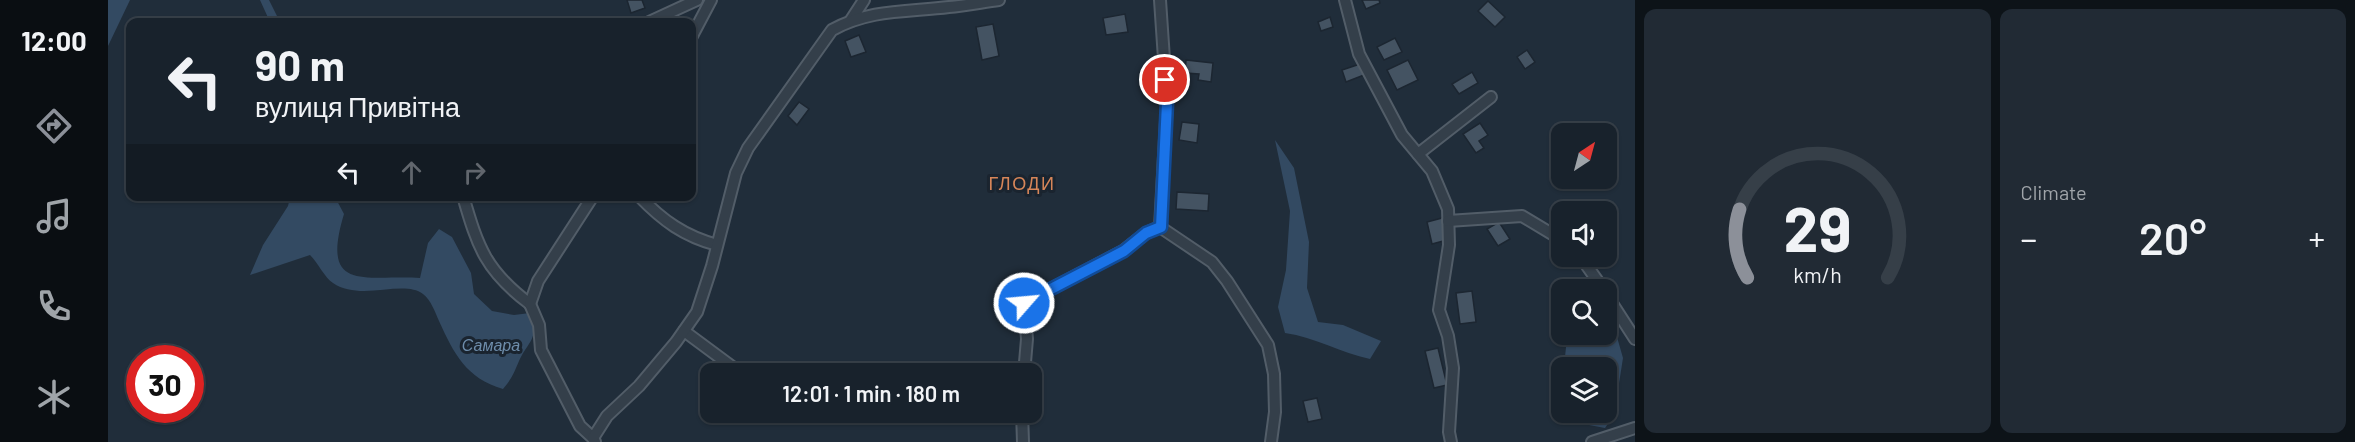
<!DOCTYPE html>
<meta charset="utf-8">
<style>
:root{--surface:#18222c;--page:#212a34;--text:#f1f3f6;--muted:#9fa4a9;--line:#363f48;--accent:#8c9099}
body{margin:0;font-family:Barlow,sans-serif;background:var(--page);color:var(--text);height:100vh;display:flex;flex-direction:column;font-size:22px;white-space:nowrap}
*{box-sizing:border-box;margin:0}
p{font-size:20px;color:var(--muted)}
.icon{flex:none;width:33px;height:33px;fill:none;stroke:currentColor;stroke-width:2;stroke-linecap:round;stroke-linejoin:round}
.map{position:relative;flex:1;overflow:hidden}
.details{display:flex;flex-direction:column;gap:9px;padding:9px;background:#0d1318;width:720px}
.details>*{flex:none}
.top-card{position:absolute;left:18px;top:18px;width:570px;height:183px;border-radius:12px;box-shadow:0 2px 4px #0004,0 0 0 2px var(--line);background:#18222c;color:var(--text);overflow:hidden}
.needle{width:39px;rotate:36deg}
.buttons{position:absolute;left:1443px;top:123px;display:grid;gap:12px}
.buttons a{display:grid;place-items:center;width:66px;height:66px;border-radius:12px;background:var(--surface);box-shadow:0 2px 4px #0004,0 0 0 2px var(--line);font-size:30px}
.speed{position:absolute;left:18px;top:345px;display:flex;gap:12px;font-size:30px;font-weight:700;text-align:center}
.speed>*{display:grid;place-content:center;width:78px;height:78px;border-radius:50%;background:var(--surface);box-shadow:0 2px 4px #0004,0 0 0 2px var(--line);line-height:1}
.speed .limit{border:9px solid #d22;background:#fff;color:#111}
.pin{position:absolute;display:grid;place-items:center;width:51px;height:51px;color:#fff;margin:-26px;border:3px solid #fff;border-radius:50%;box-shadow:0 2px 6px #0007}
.me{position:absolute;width:66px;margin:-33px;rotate:63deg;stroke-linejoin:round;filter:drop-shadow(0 0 4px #0008)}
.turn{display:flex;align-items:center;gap:21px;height:126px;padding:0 30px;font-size:27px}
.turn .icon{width:78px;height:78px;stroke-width:2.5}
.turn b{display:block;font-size:42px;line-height:51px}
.lanes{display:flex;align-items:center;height:57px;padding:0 30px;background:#0003;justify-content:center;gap:30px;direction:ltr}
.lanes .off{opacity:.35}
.big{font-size:45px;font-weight:600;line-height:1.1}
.details .tile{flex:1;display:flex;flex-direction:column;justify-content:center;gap:9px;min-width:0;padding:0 21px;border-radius:12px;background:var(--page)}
.details .dial{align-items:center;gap:0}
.dial svg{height:156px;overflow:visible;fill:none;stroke:var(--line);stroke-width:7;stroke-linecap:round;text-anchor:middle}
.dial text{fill:var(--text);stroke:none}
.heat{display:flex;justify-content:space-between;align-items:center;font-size:33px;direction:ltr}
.details .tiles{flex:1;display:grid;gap:9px;grid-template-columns:repeat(2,1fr)}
.trip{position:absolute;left:592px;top:363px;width:342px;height:60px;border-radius:12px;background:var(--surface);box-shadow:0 2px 4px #0004,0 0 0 2px var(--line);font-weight:600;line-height:60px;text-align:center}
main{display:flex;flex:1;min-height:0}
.dock{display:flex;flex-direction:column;width:108px;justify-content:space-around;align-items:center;background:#0a0e12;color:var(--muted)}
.dock .icon{width:42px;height:42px}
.dock .selected{color:var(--accent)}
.dock b{font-size:27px;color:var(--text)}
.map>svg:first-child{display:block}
.water{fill:#334a62}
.building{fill:#445362;stroke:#1c2631;stroke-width:1.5}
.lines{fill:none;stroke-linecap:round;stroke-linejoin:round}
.minor-casing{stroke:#525d68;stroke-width:14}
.minor{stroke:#343f4a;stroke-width:10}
.route-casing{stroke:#114b97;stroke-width:15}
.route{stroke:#1a73e8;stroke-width:10}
.labels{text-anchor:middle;stroke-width:6;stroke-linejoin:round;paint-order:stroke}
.water-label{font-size:16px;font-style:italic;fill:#6e8dab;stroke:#1a242f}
.quarter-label{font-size:18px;letter-spacing:1.5px;fill:#d78659;stroke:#1a242f}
</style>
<main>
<nav class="dock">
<b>12:00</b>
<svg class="icon selected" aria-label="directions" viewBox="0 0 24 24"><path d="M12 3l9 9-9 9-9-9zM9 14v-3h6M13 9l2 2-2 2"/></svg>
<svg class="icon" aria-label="music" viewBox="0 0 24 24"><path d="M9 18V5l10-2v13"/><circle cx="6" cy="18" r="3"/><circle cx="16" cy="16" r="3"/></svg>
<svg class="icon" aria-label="phone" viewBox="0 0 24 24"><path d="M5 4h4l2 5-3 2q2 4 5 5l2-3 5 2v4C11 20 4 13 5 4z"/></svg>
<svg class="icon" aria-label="climate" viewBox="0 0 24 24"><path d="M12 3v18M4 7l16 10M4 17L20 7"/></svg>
</nav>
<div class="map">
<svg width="1527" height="442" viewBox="0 0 1527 442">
<rect width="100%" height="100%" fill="#202d3a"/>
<!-- water -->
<g class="water">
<path d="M0 0H22L0 46Z"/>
<path d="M152 0H161L172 22H162Z"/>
<path d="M1167 140 1186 168 1201 242 1199 288 1210 322 1235 325 1273 341 1262 359C1233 353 1207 337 1177 333L1170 307 1178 270 1182 211Z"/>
<path d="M182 197H227L236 214C212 293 256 275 312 278L320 243 331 229 344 237 363 273 366 294 384 311 406 315 422 313C431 341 421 339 411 361 406 373 403 380 395 389 358 378 346 354 331 321 327 312 323 300 315 294 295 279 253 302 225 283 217 278 210 263 202 255L142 275 155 245 180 206Z"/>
<path d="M1499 325 1507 330 1515 358 1506 415 1497 428 1481 425 1466 413 1498 412V368L1456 367 1458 347 1469 335 1498 334Z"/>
</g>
<!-- building -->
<g class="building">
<path d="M519 0H534L537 8 523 13Z"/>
<path d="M1254 0H1271L1272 3 1258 9Z"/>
<path d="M1380 1 1397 17 1387 27 1370 11Z"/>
<path d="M1017 14 1020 32 998 35 995 18Z"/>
<path d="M1222 17 1225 27 1213 31 1210 22Z"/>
<path d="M885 24 891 56 874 60 868 27Z"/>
<path d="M751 35 758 52 743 57 737 41Z"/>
<path d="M1287 38 1294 52 1276 60 1269 47Z"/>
<path d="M1419 50 1427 62 1417 69 1409 57Z"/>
<path d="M1078 60 1105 63 1103 82 1090 80 1091 74 1077 73Z"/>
<path d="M1300 60 1310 80 1289 90 1279 70Z"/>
<path d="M1252 64 1256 75 1238 82 1234 70Z"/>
<path d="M1364 72 1370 83 1351 94 1344 84Z"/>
<path d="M691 102 701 109 689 125 680 116Z"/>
<path d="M1074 122 1091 124 1089 143 1071 140Z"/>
<path d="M1372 123 1380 135 1371 141 1376 148 1368 153 1355 134Z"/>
<path d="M1069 192 1101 194 1100 211 1068 209Z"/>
<path d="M1334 218 1339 240 1324 244 1319 222Z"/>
<path d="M1391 222 1402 239 1390 246 1379 229Z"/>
<path d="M1364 291 1368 322 1352 324 1348 293Z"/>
<path d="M1330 348 1339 385 1326 388 1317 351Z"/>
<path d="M1209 398 1214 419 1200 422 1195 401Z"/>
</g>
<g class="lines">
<defs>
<g id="minor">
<path d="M1052 0 1059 103 1052 227"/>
<path d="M1237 0 1251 54 1294 135 1324 171 1340 209 1341 245 1331 310 1340 336 1345 368 1341 432 1343 442"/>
<path d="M743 20 756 0"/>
<path d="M541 22 589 0"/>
<path d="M584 36 603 0"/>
<path d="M1310 154 1383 97"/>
<path d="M355 196C370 248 378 271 422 304"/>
<path d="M531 196C555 221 576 236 609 245"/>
<path d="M1340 221 1414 216 1454 240"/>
<path d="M1052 227 1104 262 1119 281 1160 345 1166 374 1167 412 1163 442"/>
<path d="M1472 256 1496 290"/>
<path d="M1498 294 1527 339"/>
<path d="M422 304 431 325 433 350 472 426 485 438 487 442"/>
<path d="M422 304 430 281 485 196"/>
<path d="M576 331 634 374"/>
<path d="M916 374 919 339 916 303 1015 251 1038 233 1052 227"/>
<path d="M914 412 915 442"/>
<path d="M485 438 499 416 531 386 568 342 589 312 604 266 628 173 640 148 724 30C762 9 799 12 841 7 858 6 875 2 891 0"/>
<path d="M1484 442 1527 428"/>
</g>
</defs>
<!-- minor casing -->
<use href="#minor" class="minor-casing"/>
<!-- minor -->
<use href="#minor" class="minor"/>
</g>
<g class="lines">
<defs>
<path id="route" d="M916 303 1016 251 1038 233 1053 227 1059 103 1057 80"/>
</defs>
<!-- route casing -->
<use href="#route" class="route-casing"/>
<!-- route -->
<use href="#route" class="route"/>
</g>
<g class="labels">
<!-- water labels -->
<g class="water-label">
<text x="383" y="351">Самара</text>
</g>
<!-- quarter labels -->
<g class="quarter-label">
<text x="914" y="190">ГЛОДИ</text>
</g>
</g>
</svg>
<div class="buttons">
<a><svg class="needle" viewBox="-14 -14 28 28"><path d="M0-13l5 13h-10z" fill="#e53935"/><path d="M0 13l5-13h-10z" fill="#9fa4a9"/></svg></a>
<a><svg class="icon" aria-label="sound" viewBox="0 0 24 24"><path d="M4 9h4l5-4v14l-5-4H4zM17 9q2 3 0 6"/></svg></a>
<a><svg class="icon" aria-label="search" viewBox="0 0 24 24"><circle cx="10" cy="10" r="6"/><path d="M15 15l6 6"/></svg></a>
<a><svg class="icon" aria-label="layers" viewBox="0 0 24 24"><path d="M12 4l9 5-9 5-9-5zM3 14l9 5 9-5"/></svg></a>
</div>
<div class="speed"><div class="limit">30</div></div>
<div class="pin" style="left:1057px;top:80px;background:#d93025"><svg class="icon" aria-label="arrive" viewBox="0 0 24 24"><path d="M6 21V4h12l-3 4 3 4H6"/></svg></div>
<svg class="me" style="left:916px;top:303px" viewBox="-20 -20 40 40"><circle r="17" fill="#1a73e8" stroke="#fff" stroke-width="3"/><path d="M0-11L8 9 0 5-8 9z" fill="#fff"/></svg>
<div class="trip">12:01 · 1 min · 180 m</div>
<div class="top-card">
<div class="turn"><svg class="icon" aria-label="left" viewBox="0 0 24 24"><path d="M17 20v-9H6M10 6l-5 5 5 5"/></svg><div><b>90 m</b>вулиця Привітна</div></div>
<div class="lanes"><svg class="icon" aria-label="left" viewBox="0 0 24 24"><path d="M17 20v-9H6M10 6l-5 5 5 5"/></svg><svg class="icon off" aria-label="ahead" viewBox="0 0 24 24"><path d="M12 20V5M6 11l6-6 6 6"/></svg><svg class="icon off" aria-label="right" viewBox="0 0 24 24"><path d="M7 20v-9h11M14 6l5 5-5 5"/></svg></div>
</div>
</div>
<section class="details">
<div class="tiles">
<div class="tile dial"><svg viewBox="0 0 100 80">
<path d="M14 69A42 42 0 1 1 86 69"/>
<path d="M14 69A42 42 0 0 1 10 34" stroke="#8c9099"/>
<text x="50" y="56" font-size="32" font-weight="700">29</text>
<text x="50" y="72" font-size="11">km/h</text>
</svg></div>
<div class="tile"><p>Climate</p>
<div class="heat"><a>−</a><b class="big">20°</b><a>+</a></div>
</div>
</div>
</section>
</main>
